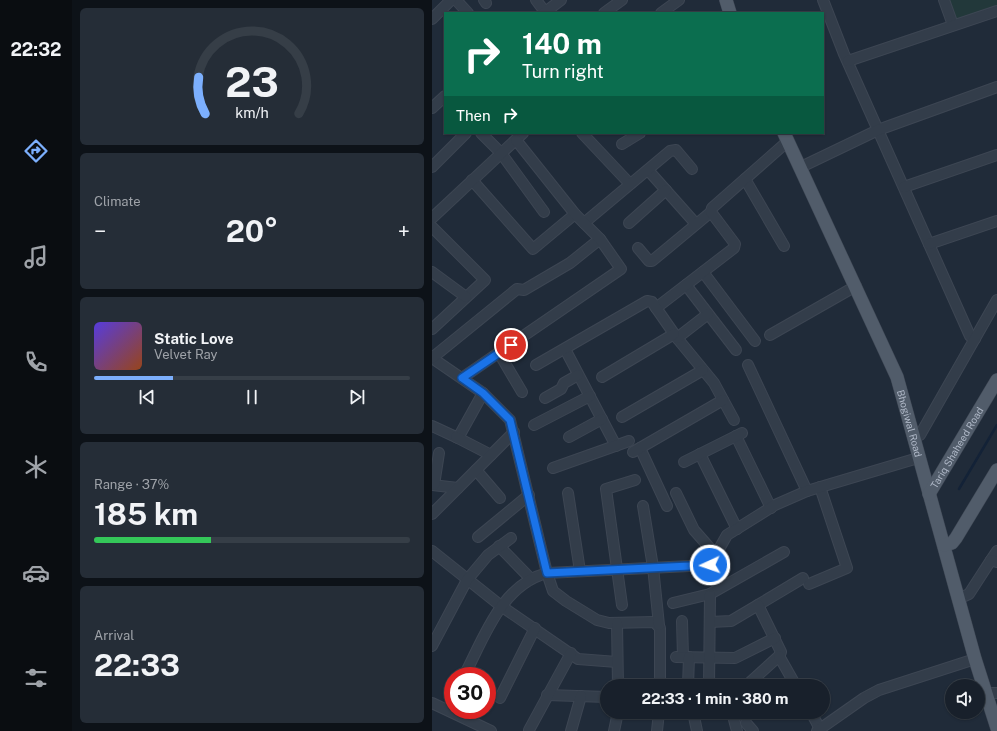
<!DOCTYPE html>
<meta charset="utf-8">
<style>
:root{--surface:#18202b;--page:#252d37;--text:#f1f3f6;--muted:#9fa3a9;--line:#363e47;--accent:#7caffd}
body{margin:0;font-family:"Public Sans",sans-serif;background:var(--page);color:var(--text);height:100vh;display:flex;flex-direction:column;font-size:15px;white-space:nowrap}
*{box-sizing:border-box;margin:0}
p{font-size:13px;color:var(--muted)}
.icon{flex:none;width:22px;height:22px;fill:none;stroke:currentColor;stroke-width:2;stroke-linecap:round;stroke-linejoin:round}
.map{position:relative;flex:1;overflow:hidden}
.side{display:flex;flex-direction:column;gap:8px;padding:8px;background:#0d1218;width:360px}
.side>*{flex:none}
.top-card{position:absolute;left:12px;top:12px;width:380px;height:122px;border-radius:0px;box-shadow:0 1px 3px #0004,0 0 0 1px var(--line);background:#0b6e4f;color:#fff;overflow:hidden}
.controls{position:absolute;left:513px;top:679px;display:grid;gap:8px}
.controls a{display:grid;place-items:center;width:40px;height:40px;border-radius:50%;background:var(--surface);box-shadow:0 1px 3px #0004,0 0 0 1px var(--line);font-size:20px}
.speed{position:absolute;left:12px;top:667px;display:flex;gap:8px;font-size:20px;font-weight:700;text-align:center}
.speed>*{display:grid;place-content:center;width:52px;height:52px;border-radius:50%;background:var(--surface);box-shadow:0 1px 3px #0004,0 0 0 1px var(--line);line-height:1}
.speed .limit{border:6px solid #d22;background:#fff;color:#111}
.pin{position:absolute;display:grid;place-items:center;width:34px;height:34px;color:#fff;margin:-17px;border:2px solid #fff;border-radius:50%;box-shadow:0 1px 4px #0007}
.me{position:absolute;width:44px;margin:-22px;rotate:267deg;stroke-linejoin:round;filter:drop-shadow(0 0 3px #0008)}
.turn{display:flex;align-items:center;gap:14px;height:84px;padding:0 12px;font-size:18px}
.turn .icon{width:52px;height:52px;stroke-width:2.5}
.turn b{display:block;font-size:28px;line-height:34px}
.then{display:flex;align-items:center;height:38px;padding:0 12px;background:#0003;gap:8px;font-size:15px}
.big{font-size:30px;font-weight:700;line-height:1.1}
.side .widget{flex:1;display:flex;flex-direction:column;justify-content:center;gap:6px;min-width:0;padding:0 14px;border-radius:6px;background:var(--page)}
.side .dial{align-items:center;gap:0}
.dial svg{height:104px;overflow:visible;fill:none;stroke:var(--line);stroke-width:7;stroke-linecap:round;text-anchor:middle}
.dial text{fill:var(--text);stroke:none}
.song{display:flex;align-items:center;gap:12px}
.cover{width:48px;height:48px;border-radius:6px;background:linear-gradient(135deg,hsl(250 70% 55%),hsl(20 70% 35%))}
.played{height:4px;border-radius:2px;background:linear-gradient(90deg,var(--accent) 25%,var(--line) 25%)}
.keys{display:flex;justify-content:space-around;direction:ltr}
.heat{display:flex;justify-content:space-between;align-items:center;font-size:22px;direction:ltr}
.charge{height:6px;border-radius:3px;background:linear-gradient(90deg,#34c759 37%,var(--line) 0)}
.trip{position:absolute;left:168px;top:679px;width:230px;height:40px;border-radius:20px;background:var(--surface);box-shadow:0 1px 3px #0004,0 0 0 1px var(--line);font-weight:700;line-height:40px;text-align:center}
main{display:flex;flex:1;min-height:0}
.menu{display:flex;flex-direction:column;width:72px;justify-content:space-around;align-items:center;background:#0a0d11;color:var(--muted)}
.menu .icon{width:28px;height:28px}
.menu .current{color:var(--accent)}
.menu b{font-size:18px;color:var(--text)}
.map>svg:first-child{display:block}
.green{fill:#22383a}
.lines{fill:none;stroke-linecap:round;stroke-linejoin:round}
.stream{stroke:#132237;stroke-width:2.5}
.minor-casing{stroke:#3d4653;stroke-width:12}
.major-casing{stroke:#3d4653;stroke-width:14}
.minor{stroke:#333d4a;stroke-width:10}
.major{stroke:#515c6a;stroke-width:13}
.route-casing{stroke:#114b97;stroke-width:10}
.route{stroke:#1a73e8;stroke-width:7}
.labels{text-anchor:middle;stroke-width:4;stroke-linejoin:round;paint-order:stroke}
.street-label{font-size:10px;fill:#aeb7c6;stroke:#19222e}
</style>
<main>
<nav class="menu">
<b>22:32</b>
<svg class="icon current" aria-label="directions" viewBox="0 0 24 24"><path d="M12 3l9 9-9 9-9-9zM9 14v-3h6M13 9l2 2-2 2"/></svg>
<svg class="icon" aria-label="music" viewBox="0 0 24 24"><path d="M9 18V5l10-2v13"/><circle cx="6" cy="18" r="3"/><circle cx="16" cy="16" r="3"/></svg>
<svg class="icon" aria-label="phone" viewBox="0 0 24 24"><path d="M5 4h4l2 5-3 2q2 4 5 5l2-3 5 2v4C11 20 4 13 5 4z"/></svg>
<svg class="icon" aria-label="climate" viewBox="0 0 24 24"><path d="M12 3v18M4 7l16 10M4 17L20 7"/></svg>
<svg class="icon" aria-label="car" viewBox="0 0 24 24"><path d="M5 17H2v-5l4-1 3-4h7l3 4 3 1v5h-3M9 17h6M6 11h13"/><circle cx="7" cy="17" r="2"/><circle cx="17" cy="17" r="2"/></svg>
<svg class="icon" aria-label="filters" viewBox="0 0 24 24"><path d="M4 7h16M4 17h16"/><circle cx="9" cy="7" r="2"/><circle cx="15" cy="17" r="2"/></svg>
</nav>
<section class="side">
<div class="widget dial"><svg viewBox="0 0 100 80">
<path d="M14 69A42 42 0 1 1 86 69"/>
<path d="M14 69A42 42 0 0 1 9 41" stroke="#7caffd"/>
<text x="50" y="56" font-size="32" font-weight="700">23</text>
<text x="50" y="72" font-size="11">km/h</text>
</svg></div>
<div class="widget"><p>Climate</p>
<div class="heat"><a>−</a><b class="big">20°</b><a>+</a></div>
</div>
<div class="widget">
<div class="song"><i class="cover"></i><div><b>Static Love</b><p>Velvet Ray</p></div></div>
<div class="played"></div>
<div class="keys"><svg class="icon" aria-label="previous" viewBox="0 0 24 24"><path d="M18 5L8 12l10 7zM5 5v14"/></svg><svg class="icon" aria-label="pause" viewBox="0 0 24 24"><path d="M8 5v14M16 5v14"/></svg><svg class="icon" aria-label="next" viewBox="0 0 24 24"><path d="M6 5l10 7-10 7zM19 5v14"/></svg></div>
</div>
<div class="widget"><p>Range · 37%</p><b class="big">185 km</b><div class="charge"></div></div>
<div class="widget"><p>Arrival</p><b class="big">22:33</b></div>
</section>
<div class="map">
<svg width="565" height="731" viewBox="0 0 565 731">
<rect width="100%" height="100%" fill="#202b39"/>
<!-- green -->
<path class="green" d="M518 0H565V7L525 21Z"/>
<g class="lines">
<!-- stream -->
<path class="stream" d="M527 489 565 425"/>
<defs>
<g id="minor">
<path d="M24 0 36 13"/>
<path d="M52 0 54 3"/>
<path d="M104 0 113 12"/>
<path d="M391 0 412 54 538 336 543 339"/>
<path d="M512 0 521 25"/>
<path d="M112 13 129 0"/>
<path d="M172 13 190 0"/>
<path d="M229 13 247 0"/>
<path d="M0 19 19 0"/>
<path d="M416 61 565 11"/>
<path d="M0 108 13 96"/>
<path d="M49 133 69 153 112 212"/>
<path d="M150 133 198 184"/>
<path d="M190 144 208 133"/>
<path d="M0 167 34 133"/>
<path d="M369 167 446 130 565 87"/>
<path d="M216 170 264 224"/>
<path d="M313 179 352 246"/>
<path d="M40 180 101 249 143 214"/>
<path d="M472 187 565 155"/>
<path d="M0 218 91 133"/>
<path d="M152 223 238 151 244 150 260 169"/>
<path d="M197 223 234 190"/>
<path d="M0 227 53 280 0 329"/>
<path d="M497 244 565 221"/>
<path d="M206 248 217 261H220L279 212"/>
<path d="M0 272 34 297"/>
<path d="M271 272 323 341"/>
<path d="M254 285 304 350"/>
<path d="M224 308 302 248 303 244 279 212 280 208 356 141"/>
<path d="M338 335 424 286"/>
<path d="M245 338 282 383 302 420"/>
<path d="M133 349 184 446"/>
<path d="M67 353 90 392"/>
<path d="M0 358 51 393 78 420 115 573 121 591 134 601 165 620 177 623 222 622 228 628V686"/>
<path d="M0 358 85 289 92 290 138 263 168 239"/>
<path d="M104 365 215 301 220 302 245 338 276 314"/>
<path d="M316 365 375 491"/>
<path d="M170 377 242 334"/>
<path d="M30 378 189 269 168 239 143 214 84 140"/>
<path d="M113 398 129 389 132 383 146 375"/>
<path d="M190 417 271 370"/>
<path d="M102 425 158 396"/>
<path d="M0 426 26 438 51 393"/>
<path d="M304 436 339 508"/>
<path d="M24 437 59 455"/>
<path d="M137 437 170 419"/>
<path d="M481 437 488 435 565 300"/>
<path d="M208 448 235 506"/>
<path d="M201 452 291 400"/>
<path d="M268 454 305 529"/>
<path d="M252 462 310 433"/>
<path d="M121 468 197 441"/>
<path d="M44 470 68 498"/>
<path d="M0 485 26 488"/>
<path d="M2 485 7 453"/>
<path d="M136 493 148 571"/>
<path d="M244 493 262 530 284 555"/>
<path d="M211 506 221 567 227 625"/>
<path d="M0 514 82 432"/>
<path d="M46 537 97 495"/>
<path d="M67 546 98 578"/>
<path d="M0 551 69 606 146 659 185 662"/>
<path d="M559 560 565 551"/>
<path d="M377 584 415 568 388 487"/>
<path d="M526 599 537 594 559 560 565 562"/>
<path d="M241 603 278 594 352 552"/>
<path d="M190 605 174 489 203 480"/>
<path d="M326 605 371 578"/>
<path d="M250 621 251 657"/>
<path d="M278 622 299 621 326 605 349 652 347 656 314 686"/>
<path d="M185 623 186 686"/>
<path d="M0 646 35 580 56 555 79 538"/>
<path d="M347 656 364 686"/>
<path d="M244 657 303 658 343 638"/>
<path d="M32 676C52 638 69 585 115 573L278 565 295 535 343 505 375 491 486 458"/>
<path d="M256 686 257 657"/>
<path d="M277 686 278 594"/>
<path d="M554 693H565"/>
<path d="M115 695 175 697"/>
<path d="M68 698 103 628"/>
<path d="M0 703 59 731"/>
<path d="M261 712 265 731"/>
<path d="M300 712 305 731"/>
<path d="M379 712 388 729"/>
<path d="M314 723 321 731"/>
<path d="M97 730 139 653"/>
<path d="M139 731 149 696"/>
<path d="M182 731 186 712"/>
<path d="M225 731 227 712"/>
<path d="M385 731 432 698 447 690 543 659"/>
</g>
<g id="major">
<path d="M294 0 298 13"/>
<path id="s1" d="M352 133 465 377 543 659 565 728"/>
<path id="s2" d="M497 494 565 380"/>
<path d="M512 545 520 543 524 538 565 470"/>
</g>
</defs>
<!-- minor casing -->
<use href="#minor" class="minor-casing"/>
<!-- major casing -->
<use href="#major" class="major-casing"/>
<!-- minor -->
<use href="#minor" class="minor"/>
<!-- major -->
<use href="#major" class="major"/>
</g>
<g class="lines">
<defs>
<path id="route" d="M79 345 30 378 51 393 78 420 115 573 278 565"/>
</defs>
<!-- route casing -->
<use href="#route" class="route-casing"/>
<!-- route -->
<use href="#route" class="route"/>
</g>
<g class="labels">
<!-- street labels -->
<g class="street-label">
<text dy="4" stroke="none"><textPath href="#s1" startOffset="317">Bhogiwal Road</textPath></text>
<text dy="4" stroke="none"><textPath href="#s2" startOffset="54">Tariq Shaheed Road</textPath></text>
</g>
</g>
</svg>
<div class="controls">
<a><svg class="icon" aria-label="sound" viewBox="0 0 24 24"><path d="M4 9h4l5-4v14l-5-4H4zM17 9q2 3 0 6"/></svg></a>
</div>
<div class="speed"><div class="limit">30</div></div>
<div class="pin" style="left:79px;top:345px;background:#d93025"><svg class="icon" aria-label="arrive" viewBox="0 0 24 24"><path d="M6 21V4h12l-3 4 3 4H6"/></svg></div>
<svg class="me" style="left:278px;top:565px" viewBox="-20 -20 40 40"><circle r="17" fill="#1a73e8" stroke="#fff" stroke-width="3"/><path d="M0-11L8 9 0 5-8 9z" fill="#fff"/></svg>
<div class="trip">22:33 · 1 min · 380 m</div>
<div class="top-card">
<div class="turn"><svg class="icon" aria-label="right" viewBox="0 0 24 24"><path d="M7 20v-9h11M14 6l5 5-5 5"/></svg><div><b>140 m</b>Turn right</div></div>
<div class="then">Then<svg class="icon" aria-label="right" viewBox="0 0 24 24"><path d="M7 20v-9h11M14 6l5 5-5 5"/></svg></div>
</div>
</div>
</main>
